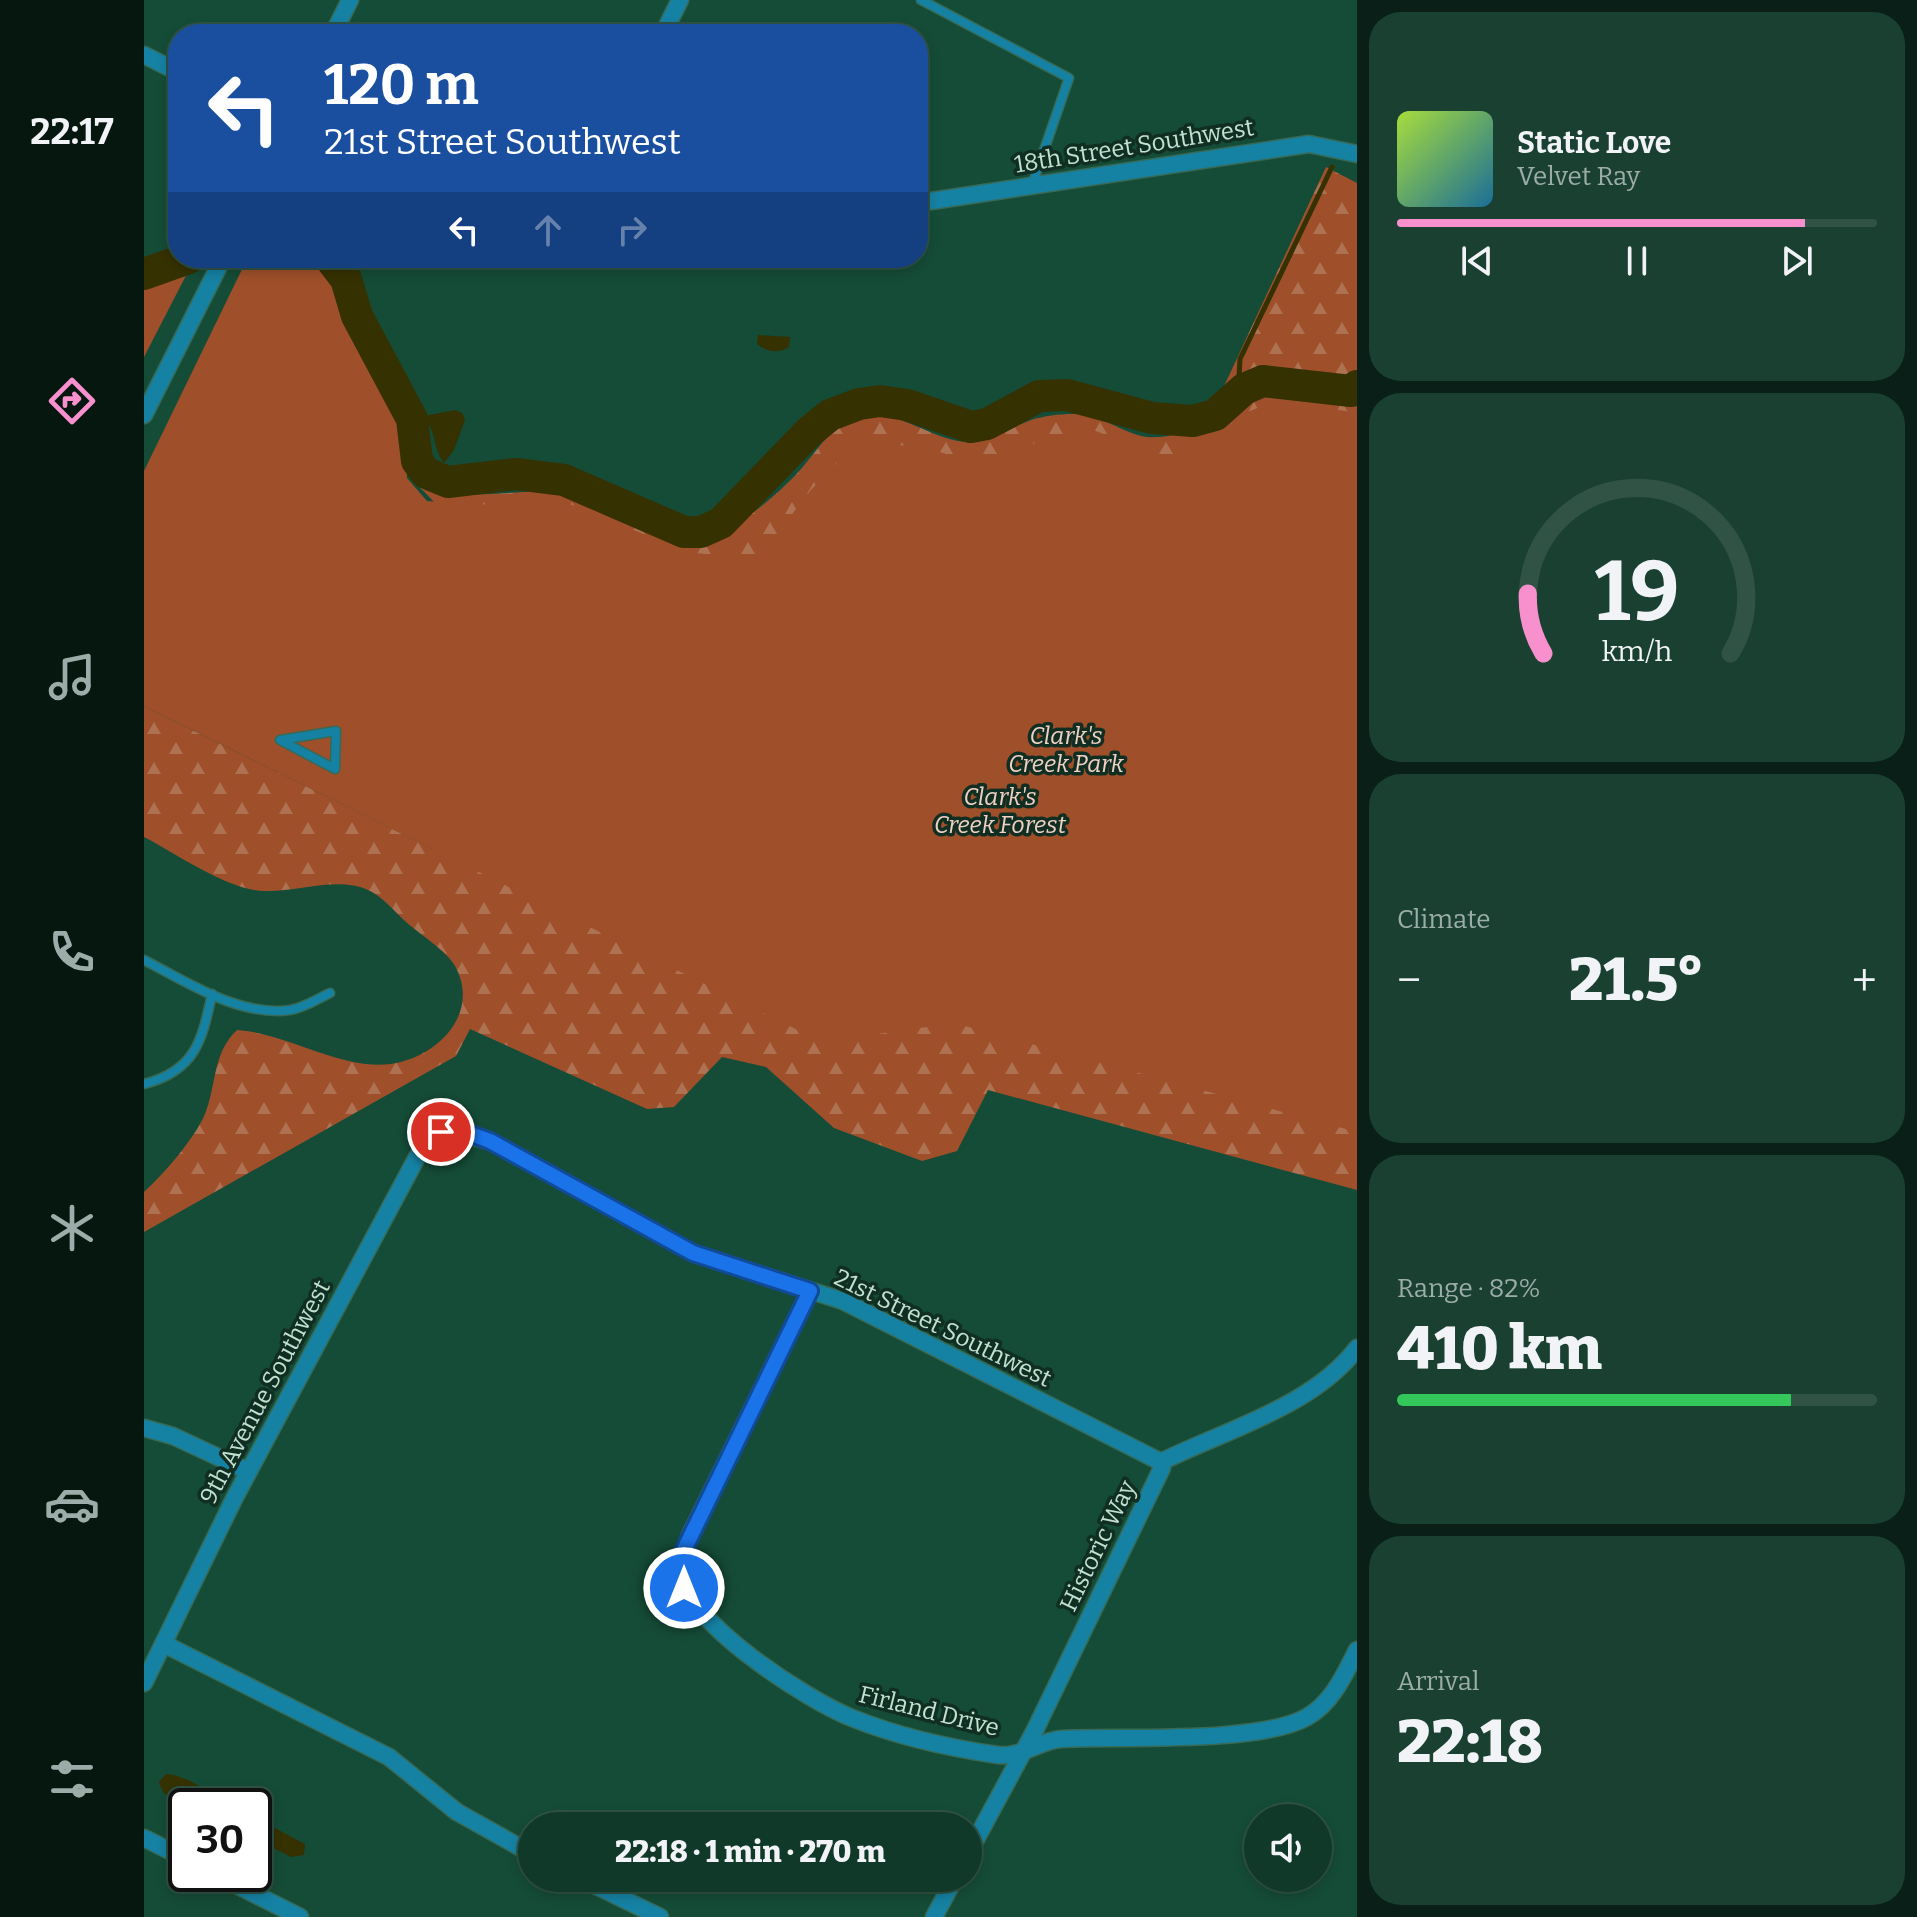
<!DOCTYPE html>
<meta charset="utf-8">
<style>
:root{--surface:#103929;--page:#194031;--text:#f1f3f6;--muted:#9caca8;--line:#305346;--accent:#f790cd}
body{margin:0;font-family:Bitter,serif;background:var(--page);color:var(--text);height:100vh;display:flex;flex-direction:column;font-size:30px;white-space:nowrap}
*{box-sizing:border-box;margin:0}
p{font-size:26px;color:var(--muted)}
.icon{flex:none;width:44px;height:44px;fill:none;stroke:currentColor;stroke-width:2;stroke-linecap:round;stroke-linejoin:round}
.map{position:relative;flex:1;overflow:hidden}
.side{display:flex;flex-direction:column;gap:12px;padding:12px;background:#091f17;width:560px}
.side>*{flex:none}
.banner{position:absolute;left:24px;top:24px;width:760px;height:244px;border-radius:32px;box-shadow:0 4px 12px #0003,0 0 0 2px var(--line);background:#1a4fa0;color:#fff;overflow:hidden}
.fabs{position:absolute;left:1100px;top:1804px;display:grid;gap:16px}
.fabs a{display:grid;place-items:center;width:88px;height:88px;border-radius:50%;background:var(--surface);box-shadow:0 4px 12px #0003,0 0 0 2px var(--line);font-size:40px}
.speed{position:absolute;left:24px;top:1788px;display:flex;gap:16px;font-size:40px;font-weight:700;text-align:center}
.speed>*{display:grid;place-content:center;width:104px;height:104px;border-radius:50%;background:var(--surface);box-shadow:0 4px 12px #0003,0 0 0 2px var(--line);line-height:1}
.speed .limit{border:4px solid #111;border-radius:12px;background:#fff;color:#111}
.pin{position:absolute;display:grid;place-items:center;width:68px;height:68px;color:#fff;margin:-34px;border:4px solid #fff;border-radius:50%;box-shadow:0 2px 8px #0007}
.me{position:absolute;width:88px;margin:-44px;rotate:0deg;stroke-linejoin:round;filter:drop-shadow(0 0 6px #0008)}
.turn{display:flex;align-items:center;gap:28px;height:168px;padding:0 24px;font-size:36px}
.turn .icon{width:104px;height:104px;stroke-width:2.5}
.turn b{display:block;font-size:56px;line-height:68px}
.lanes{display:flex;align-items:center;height:76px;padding:0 24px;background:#0003;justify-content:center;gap:40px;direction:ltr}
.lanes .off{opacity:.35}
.big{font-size:60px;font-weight:800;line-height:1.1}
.side .tile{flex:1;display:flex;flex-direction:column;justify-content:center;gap:12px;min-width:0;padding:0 28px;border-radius:32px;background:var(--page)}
.side .dial{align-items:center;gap:0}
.dial svg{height:208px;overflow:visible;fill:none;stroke:var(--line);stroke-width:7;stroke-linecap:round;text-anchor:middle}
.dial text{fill:var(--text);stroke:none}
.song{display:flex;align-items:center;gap:24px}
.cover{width:96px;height:96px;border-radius:12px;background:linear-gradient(135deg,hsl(80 70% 55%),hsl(200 70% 35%))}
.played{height:8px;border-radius:4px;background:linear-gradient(90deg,var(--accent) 85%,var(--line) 85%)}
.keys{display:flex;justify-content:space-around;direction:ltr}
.heat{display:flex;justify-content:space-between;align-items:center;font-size:44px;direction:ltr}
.charge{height:12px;border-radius:6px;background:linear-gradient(90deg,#34c759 82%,var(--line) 0)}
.trip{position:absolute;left:374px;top:1812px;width:464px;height:80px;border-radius:40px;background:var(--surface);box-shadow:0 4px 12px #0003,0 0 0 2px var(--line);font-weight:800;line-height:80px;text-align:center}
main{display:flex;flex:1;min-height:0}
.menu{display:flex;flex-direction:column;width:144px;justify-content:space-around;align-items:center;background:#061710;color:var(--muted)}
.menu .icon{width:56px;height:56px}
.menu .on{color:var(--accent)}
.menu b{font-size:36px;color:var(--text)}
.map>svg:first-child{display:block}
.forest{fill:url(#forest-firs)}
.park{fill:#9f502a}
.water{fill:#353100}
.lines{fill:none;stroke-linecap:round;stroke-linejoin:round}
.stream{stroke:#353100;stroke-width:5}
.river{stroke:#353100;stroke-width:32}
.service-casing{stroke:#376a56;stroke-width:11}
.minor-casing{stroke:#376a56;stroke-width:19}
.tertiary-casing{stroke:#376a56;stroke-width:19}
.service{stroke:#1682a3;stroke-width:8}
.minor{stroke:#1682a3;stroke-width:16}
.tertiary{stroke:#1682a3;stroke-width:16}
.route-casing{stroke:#114b97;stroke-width:20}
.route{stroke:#1a73e8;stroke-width:14}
.labels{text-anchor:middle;stroke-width:7;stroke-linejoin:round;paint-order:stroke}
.street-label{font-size:24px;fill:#c1e2d2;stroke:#102e22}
.park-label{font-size:24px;font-style:italic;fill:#f0d1c4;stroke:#102e22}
</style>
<main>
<nav class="menu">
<b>22:17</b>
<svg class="icon on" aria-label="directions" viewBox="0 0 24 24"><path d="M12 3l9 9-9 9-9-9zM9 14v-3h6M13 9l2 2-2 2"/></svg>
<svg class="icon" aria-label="music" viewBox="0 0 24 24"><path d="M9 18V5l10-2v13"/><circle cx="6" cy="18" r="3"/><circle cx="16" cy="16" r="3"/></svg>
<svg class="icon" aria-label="phone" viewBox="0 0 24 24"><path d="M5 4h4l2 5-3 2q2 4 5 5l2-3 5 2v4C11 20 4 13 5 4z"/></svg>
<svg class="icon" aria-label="climate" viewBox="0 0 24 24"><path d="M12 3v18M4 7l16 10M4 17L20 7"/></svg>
<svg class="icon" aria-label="car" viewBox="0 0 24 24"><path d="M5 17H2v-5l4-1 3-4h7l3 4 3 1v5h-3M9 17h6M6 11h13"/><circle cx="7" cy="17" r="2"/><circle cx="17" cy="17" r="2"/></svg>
<svg class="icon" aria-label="filters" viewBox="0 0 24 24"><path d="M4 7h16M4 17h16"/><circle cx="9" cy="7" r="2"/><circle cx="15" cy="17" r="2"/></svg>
</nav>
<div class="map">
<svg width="1213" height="1917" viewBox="0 0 1213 1917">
<defs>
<pattern id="forest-firs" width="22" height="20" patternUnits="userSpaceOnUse" patternTransform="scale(2)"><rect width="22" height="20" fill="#9f502a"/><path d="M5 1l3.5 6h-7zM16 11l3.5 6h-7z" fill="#ae7152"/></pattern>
</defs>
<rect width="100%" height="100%" fill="#154c37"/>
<!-- forest -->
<path class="forest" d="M1182 167 1213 183V1190L844 1090 813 1151 778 1161 690 1128 622 1067 578 1057 530 1107 503 1109 326 1029 312 1056 0 1232V1192C19 1175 51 1138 61 1114 73 1084 68 1054 93 1030 144 1033 195 1070 247 1064 294 1057 337 1013 311 966 302 950 275 934 261 921 251 912 237 895 224 890 194 876 153 892 121 891 85 891 33 854 0 837V706L293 851 295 507 257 468 123 258C138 258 165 253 177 261 196 274 199 299 207 319 220 357 252 388 262 426 268 448 258 472 281 487 304 503 386 488 419 492 464 498 506 546 554 541 584 538 637 492 657 469 673 451 689 423 714 417 756 407 786 441 825 442 845 443 868 427 887 420 900 416 915 414 929 414 956 413 977 433 1003 437 1022 439 1045 431 1062 425Z"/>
<!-- park -->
<g class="park">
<path d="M51 258 0 357V274Z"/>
<path d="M119 258H150L173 264 193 286 205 328 261 438 263 478 283 501 332 505 413 499 544 552 613 560 666 491 713 441 784 448 844 468 901 438 949 430 1036 463 1101 413 1134 400 1213 413V1132L810 1023 678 1042 0 706V471L103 259Z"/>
</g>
<!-- water -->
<g class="water">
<path d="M614 335 646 337 645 347C634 354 623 352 613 344Z"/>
<path d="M311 410 318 413 321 420 310 450 300 463C289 449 292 431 280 416Z"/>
<path d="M22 1774C39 1775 69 1790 75 1806 55 1806 20 1807 15 1782Z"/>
<path d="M110 1817 161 1844 160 1855 147 1857 110 1838Z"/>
</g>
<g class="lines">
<!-- stream -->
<path class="stream" d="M1094 395 1096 359 1188 167"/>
<!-- river -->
<g class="river">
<path d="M186 258 202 279 213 316 268 419 273 461 282 473 304 482 372 474 420 480 540 532H557L577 523 665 432 686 415 715 404 736 401 763 405 827 427 843 424 895 396 923 395 1008 418 1049 421 1071 415 1100 389 1119 381 1207 391 1213 386"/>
<path d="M0 274 45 258"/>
</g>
<defs>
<g id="service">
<path d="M777 0 925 78 888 185"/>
<path d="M192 731 191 769 136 740Z"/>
<path d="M0 960C43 982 95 1017 146 1010 160 1008 173 999 186 993"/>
<path d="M0 1084C51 1071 58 1041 68 994"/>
</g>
<g id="minor">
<path d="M519 34 536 0"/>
<path d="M0 55 34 72"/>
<path d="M774 203 1165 144 1213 154"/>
<path d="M666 1291 547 1533C542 1546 535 1559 537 1573 543 1623 663 1700 708 1718 753 1736 805 1748 854 1755 878 1758 895 1740 918 1739 976 1736 1116 1744 1163 1717 1188 1703 1201 1674 1213 1650"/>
<path d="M0 1428 29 1436 104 1471"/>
<path d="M20 1644 245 1757 313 1812 388 1854"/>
<path d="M0 1683 90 1499 279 1146 290 1136 305 1131 346 1141 549 1253 699 1301 1017 1462"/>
<path d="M824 1854 891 1730 1018 1468 1017 1462C1081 1430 1168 1407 1213 1348"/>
<path d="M436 1878 516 1917"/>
<path d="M790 1917 811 1878"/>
</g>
<g id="tertiary">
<path d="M189 34 206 0"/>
<path d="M0 415 79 258"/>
<path d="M0 1838 42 1859"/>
<path d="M71 1874 156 1917"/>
</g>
</defs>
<!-- service casing -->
<use href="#service" class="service-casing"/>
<!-- minor casing -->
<use href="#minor" class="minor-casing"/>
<!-- tertiary casing -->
<use href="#tertiary" class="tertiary-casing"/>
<!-- service -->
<use href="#service" class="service"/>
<!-- minor -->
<use href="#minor" class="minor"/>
<!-- tertiary -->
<use href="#tertiary" class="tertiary"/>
</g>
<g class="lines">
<defs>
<path id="route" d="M297 1132H321L346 1141 549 1253 666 1291 537 1556 540 1588"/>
</defs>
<!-- route casing -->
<use href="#route" class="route-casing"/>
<!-- route -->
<use href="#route" class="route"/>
</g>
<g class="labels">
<!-- street labels -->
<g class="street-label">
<text transform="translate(990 146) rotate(-9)" y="8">18th Street Southwest</text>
<text transform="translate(799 1328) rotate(26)" y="8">21st Street Southwest</text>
<text transform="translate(121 1392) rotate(-62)" y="8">9th Avenue Southwest</text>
<text transform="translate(954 1546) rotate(-64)" y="8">Historic Way</text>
<text transform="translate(785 1711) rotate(14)" y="8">Firland Drive</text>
</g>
<!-- park labels -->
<g class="park-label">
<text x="922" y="744">Clark's<tspan x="922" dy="28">Creek Park</tspan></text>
<text x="856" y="805">Clark's<tspan x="856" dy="28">Creek Forest</tspan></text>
</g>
</g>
</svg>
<div class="fabs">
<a><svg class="icon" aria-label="sound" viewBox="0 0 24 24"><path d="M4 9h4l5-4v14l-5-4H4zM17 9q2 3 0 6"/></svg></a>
</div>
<div class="speed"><div class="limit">30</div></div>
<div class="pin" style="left:297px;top:1132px;background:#d93025"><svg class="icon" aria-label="arrive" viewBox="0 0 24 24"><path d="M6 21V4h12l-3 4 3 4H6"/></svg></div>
<svg class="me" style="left:540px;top:1588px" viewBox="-20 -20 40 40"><circle r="17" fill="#1a73e8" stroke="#fff" stroke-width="3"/><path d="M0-11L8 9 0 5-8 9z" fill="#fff"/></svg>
<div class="trip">22:18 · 1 min · 270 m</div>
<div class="banner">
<div class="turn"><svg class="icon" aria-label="left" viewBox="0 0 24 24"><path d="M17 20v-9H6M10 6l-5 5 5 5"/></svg><div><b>120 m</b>21st Street Southwest</div></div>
<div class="lanes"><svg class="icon" aria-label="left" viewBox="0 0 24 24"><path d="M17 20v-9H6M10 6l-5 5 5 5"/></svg><svg class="icon off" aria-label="ahead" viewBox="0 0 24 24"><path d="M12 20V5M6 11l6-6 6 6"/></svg><svg class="icon off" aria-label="right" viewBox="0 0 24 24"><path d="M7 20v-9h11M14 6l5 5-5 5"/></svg></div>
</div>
</div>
<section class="side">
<div class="tile">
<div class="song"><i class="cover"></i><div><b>Static Love</b><p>Velvet Ray</p></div></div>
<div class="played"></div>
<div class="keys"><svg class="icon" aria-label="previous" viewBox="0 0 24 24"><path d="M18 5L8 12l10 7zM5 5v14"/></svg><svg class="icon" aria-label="pause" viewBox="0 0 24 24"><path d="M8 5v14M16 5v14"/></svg><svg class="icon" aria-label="next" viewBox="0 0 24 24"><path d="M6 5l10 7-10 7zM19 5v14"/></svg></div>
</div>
<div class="tile dial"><svg viewBox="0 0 100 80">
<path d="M14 69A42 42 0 1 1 86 69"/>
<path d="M14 69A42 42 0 0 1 8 46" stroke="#f790cd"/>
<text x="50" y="56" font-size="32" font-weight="700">19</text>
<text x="50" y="72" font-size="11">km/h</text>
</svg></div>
<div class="tile"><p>Climate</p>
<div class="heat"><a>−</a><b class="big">21.5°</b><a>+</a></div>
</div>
<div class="tile"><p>Range · 82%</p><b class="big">410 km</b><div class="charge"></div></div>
<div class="tile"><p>Arrival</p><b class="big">22:18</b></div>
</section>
</main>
